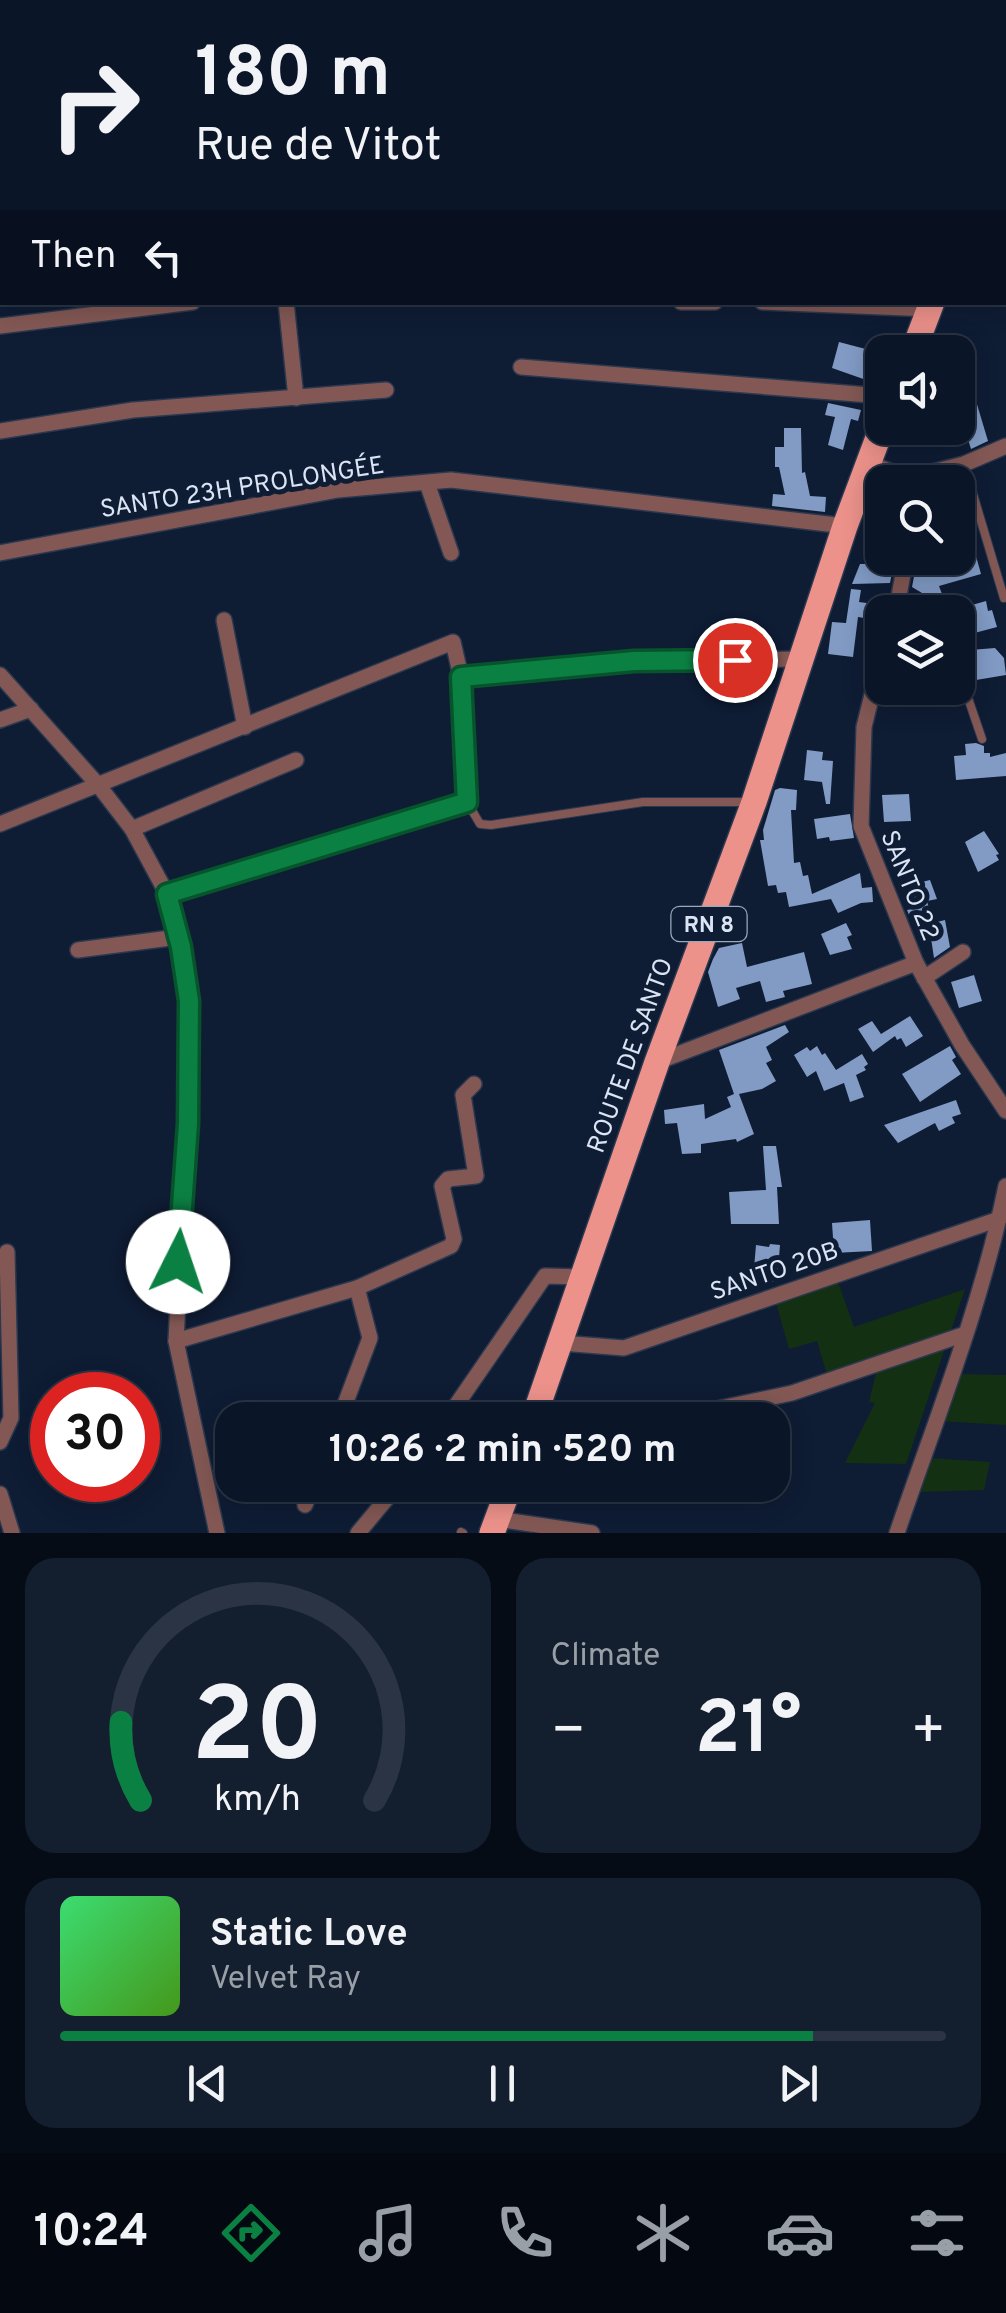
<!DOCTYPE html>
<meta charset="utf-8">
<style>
:root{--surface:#0a1527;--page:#131e2f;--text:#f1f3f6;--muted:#999fa7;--line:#2a3444;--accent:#0b8043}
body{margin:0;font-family:Overpass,sans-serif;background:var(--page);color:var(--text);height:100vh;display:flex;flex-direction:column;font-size:38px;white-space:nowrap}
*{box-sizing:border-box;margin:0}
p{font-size:32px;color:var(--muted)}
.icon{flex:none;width:55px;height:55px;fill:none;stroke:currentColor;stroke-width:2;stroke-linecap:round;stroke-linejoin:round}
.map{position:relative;height:1533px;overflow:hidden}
.sheet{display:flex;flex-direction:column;gap:25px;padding:25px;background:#060c15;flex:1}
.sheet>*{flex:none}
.guide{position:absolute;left:0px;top:0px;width:1008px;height:305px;box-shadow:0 5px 25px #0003,0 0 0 2px var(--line);background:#0a1527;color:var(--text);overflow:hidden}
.tools{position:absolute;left:865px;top:335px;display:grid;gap:20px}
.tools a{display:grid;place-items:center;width:110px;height:110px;border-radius:20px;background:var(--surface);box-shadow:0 5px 25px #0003,0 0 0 2px var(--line);font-size:50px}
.speed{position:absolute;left:30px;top:1372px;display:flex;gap:20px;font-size:50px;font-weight:700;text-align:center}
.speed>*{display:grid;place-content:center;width:130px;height:130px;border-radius:50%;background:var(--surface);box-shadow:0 5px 25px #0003,0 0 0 2px var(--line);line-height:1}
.speed .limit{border:15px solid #d22;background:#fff;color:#111}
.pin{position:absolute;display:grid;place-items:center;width:85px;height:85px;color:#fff;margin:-42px;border:5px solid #fff;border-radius:50%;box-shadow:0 2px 10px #0007}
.me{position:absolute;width:110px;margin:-55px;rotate:4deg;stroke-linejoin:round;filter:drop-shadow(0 0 8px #0008)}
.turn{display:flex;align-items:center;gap:35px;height:210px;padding:0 30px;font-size:45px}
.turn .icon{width:130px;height:130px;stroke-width:2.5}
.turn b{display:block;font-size:70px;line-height:85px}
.then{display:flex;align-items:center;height:95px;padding:0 30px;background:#0003;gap:20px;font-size:38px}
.big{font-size:75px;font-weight:700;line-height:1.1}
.sheet .tile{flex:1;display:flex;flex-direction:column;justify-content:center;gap:15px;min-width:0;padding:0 35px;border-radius:30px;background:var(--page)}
.sheet .dial{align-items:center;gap:0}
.dial svg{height:260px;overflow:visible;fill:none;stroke:var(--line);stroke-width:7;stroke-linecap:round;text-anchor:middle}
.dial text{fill:var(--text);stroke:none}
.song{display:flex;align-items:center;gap:30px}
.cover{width:120px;height:120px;border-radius:15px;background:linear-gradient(135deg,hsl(140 70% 55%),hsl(100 70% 35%))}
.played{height:10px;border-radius:5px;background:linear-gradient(90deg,var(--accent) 85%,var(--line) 85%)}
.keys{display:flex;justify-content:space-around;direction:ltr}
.heat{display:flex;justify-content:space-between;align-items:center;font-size:55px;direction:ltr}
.sheet .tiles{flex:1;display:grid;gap:25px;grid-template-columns:1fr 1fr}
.tile:last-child{grid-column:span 2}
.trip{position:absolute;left:215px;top:1402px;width:575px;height:100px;border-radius:30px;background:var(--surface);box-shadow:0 5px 25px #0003,0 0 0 2px var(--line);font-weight:700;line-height:100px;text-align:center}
.menu{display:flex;height:160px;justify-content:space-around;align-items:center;background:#040810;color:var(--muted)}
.menu .icon{width:70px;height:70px}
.menu .current{color:var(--accent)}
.menu b{font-size:45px;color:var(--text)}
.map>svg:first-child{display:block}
.green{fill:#143013}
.building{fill:#819bc5}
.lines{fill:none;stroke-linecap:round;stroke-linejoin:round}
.service-casing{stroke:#2b384f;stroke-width:10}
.minor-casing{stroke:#2b384f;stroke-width:18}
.primary-casing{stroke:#2b384f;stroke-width:28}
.service{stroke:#835854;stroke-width:8}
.minor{stroke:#835854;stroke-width:15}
.primary{stroke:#ec928b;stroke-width:25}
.route-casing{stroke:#07532c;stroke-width:25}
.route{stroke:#0b8043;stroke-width:18}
.labels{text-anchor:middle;stroke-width:10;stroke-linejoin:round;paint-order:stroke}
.shield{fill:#0e1c34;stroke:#9da8ba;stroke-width:2.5}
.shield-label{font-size:22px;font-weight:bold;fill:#dae4f4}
.street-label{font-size:25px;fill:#dae4f4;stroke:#0e1c34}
</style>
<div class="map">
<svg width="1006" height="1533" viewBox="0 0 1006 1533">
<rect width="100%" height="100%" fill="#0e1c34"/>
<!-- green -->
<g class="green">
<path d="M838 1282 854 1327 965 1289 906 1464 845 1463 875 1403 869 1402 876 1373 831 1388 817 1341 789 1349 776 1303Z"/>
<path d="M956 1374 1006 1375V1425L940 1421Z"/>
<path d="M930 1458 990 1462 984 1490 918 1492Z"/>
</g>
<!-- building -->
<g class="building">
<path d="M839 342 877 352 875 358 882 360 880 372 872 370 869 381 832 368Z"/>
<path d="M958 378 973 391 988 441 971 449 958 407Z"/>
<path d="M828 403 861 410 858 421 851 419 843 450 828 445 835 417 825 415Z"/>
<path d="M784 428H801L802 473 805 472 810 496 826 497 825 512 772 506 773 494 785 495 779 467H775V447H784Z"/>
<path d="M976 556 981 574 939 586 942 594 937 602 912 587 916 566 937 565 935 558Z"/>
<path d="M887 558H895L890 583 852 584 860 564H887Z"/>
<path d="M851 589 861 590 859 602 874 604 873 608 879 609 878 620 858 617 853 657 828 654 832 622 846 623Z"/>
<path d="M986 601 988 611 992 610 997 627 967 635 962 633 960 625 958 626V609Z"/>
<path d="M995 648 1004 658 1006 675 970 681 967 663 973 660 970 650Z"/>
<path d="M976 743 984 746V753H990V757L1006 753V776L956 780 954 756 966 755 965 744Z"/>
<path d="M807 750 823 752 822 760 833 761 830 804H826L822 782 804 780Z"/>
<path d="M780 788 797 790 796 810H791L794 863 800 862 803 876 808 875 812 894 860 873 862 888 872 887 873 902 861 903 838 913 831 899 789 907 786 892 778 893 776 885 768 886 760 840H764L763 830 775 790Z"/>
<path d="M909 794 911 821 884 822 882 795Z"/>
<path d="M850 814 854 838 830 841 829 837 817 839 814 819Z"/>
<path d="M984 831 999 854 996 855 999 860 978 872 965 842Z"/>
<path d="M930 880 937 899 927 901 933 923 945 920 950 947 934 958 929 925 914 927 907 910 912 909 909 885Z"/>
<path d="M846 923 852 935 847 937 852 949 830 955 821 934Z"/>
<path d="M742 943 747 967 804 952 812 984 783 991 785 997 766 1002 760 981 736 988 740 999 718 1007 708 972 713 959 719 948Z"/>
<path d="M974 975 982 1001 959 1008 951 982Z"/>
<path d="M910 1016 923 1036 906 1047 901 1038 897 1040 895 1036 873 1052 858 1029 872 1021 881 1034Z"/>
<path d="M785 1025 789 1032 766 1047 772 1060 766 1063 776 1081 762 1089 739 1094 754 1134 737 1142 736 1139 701 1144V1153L682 1154 677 1123 665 1124 664 1110 704 1104 705 1119 731 1107 727 1097 734 1094 719 1050Z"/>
<path d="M817 1046 822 1055 825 1053 836 1070 862 1054 868 1064 864 1067 866 1070 856 1075 864 1097 850 1102 844 1083 824 1091 816 1071 807 1077 794 1055 807 1047 810 1051Z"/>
<path d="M950 1046 956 1057 952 1060 961 1074 920 1102 902 1074Z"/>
<path d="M956 1100 961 1114 952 1117 955 1123 939 1131 935 1123 898 1143 884 1125Z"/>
<path d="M763 1146H776L782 1187H777L779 1224H731L729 1192 766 1190Z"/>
<path d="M870 1220 872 1251 834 1253 832 1223Z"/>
<path d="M770 1244 780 1245 777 1282 753 1280 756 1245 769 1247Z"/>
</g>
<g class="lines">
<defs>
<g id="service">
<path d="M1005 253H1006"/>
<path d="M964 464 1004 598"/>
<path d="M890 688 968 698 982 739"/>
<path d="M467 802 480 824 491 825 643 802H749"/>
<path d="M461 1532 463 1533"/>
</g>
<g id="minor">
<path d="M318 0 319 2"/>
<path d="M0 88 2 87"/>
<path d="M286 302 296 398"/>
<path d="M681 302H715"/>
<path d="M762 302 930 309"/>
<path d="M0 326 193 302"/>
<path d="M521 367 882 396"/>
<path d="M0 431 133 410 386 390"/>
<path d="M868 463 908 478 964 464 1006 446"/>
<path d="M427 483 451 553"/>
<path d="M0 553 338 490 451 480 845 526"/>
<path d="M896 612 906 558"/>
<path d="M224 620 245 727"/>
<path d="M882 654 864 727 861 826 916 963 962 1045 1006 1111"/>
<path d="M0 675 99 786 132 829 167 894 181 947 189 1001 187 1124 176 1341 217 1533"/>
<path d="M461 677 634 661 803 659"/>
<path d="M0 720 31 709"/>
<path d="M0 824 453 642 461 677 467 802 167 894"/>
<path d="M132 829 296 760"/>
<path d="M78 950 178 937"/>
<path d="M924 978 963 952"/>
<path d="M657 1062 916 963"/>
<path d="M176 1341 357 1288 451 1246 454 1239 442 1186 448 1179 476 1176 463 1095 474 1084"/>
<path d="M561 1343 624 1348 999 1219"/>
<path d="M339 1420 370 1338 357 1288"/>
<path d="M446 1420 545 1276 583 1277"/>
<path d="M665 1420 792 1393 965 1334"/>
<path d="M0 1442 11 1418 7 1252"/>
<path d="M0 1494 12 1533"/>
<path d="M305 1505 313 1485"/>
<path d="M497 1519 592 1533"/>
<path d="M358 1533 398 1485"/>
<path d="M897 1533C936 1419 982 1304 1006 1186"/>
</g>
<g id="primary">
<path d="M1005 80 1006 77"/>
<path d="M913 352 932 302"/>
<path d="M533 1420 657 1062 754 802 845 526 882 427"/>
<path d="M492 1533 510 1485"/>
</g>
</defs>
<!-- service casing -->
<use href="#service" class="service-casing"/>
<!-- minor casing -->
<use href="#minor" class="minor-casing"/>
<!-- primary casing -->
<use href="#primary" class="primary-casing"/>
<!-- service -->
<use href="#service" class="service"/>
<!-- minor -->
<use href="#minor" class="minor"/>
<!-- primary -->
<use href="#primary" class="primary"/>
</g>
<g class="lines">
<defs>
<path id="route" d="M178 1262 188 1124 189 1001 181 947 167 894 467 802 461 677 634 661 735 660"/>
</defs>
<!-- route casing -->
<use href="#route" class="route-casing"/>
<!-- route -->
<use href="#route" class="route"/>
</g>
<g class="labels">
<!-- shield labels -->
<rect class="shield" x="671.5" y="907" width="75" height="34" rx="8"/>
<g class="shield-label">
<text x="709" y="932">RN 8</text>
</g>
<!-- street labels -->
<g class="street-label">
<text transform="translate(242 486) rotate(-9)" y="9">SANTO 23H PROLONGÉE</text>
<text transform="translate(911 885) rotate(68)" y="9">SANTO 22</text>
<text transform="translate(629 1055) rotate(-70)" y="9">ROUTE DE SANTO</text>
<text transform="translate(774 1270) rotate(-19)" y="9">SANTO 20B</text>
</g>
</g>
</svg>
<div class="tools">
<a><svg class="icon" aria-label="sound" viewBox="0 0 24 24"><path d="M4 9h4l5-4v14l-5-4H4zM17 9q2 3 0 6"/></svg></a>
<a><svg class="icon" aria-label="search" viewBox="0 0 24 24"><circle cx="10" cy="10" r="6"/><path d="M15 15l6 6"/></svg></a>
<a><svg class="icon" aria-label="layers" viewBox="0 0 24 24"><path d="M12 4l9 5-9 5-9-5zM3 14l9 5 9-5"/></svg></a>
</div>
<div class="speed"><div class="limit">30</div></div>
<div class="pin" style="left:735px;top:660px;background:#d93025"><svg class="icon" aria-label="arrive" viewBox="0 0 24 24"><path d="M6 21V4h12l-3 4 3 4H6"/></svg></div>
<svg class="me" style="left:178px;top:1262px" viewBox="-20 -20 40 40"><circle r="19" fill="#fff"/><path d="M0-13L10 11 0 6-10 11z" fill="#0b8043"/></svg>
<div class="trip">10:26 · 2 min · 520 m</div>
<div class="guide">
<div class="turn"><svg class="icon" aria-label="right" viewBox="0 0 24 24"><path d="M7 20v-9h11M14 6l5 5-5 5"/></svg><div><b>180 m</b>Rue de Vitot</div></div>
<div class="then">Then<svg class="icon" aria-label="left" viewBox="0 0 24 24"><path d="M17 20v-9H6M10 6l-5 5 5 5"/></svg></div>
</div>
</div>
<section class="sheet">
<div class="tiles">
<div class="tile dial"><svg viewBox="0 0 100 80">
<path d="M14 69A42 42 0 1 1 86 69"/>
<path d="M14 69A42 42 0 0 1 8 45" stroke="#0b8043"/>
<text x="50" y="56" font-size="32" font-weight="700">20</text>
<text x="50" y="72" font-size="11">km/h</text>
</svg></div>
<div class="tile"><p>Climate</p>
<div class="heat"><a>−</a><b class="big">21°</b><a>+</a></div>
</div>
<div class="tile">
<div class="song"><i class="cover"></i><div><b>Static Love</b><p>Velvet Ray</p></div></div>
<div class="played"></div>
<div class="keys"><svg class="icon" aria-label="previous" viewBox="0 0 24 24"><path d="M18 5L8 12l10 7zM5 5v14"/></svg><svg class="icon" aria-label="pause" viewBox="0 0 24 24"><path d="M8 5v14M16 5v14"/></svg><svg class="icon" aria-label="next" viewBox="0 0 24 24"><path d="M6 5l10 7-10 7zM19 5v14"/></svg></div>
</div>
</div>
</section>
<nav class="menu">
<b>10:24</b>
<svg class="icon current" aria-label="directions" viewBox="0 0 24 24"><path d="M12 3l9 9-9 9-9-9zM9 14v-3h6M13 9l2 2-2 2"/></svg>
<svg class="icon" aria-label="music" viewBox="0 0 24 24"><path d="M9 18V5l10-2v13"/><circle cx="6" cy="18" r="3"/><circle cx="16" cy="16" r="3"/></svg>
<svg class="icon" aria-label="phone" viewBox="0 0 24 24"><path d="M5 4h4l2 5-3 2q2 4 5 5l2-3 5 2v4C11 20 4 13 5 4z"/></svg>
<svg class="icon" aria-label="climate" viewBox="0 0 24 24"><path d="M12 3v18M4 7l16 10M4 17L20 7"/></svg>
<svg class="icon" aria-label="car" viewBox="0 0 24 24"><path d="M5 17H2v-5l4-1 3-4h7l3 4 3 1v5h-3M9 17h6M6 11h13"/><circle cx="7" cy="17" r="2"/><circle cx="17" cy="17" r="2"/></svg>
<svg class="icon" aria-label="filters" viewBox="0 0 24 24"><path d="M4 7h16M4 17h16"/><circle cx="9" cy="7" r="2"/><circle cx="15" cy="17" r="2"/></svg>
</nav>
